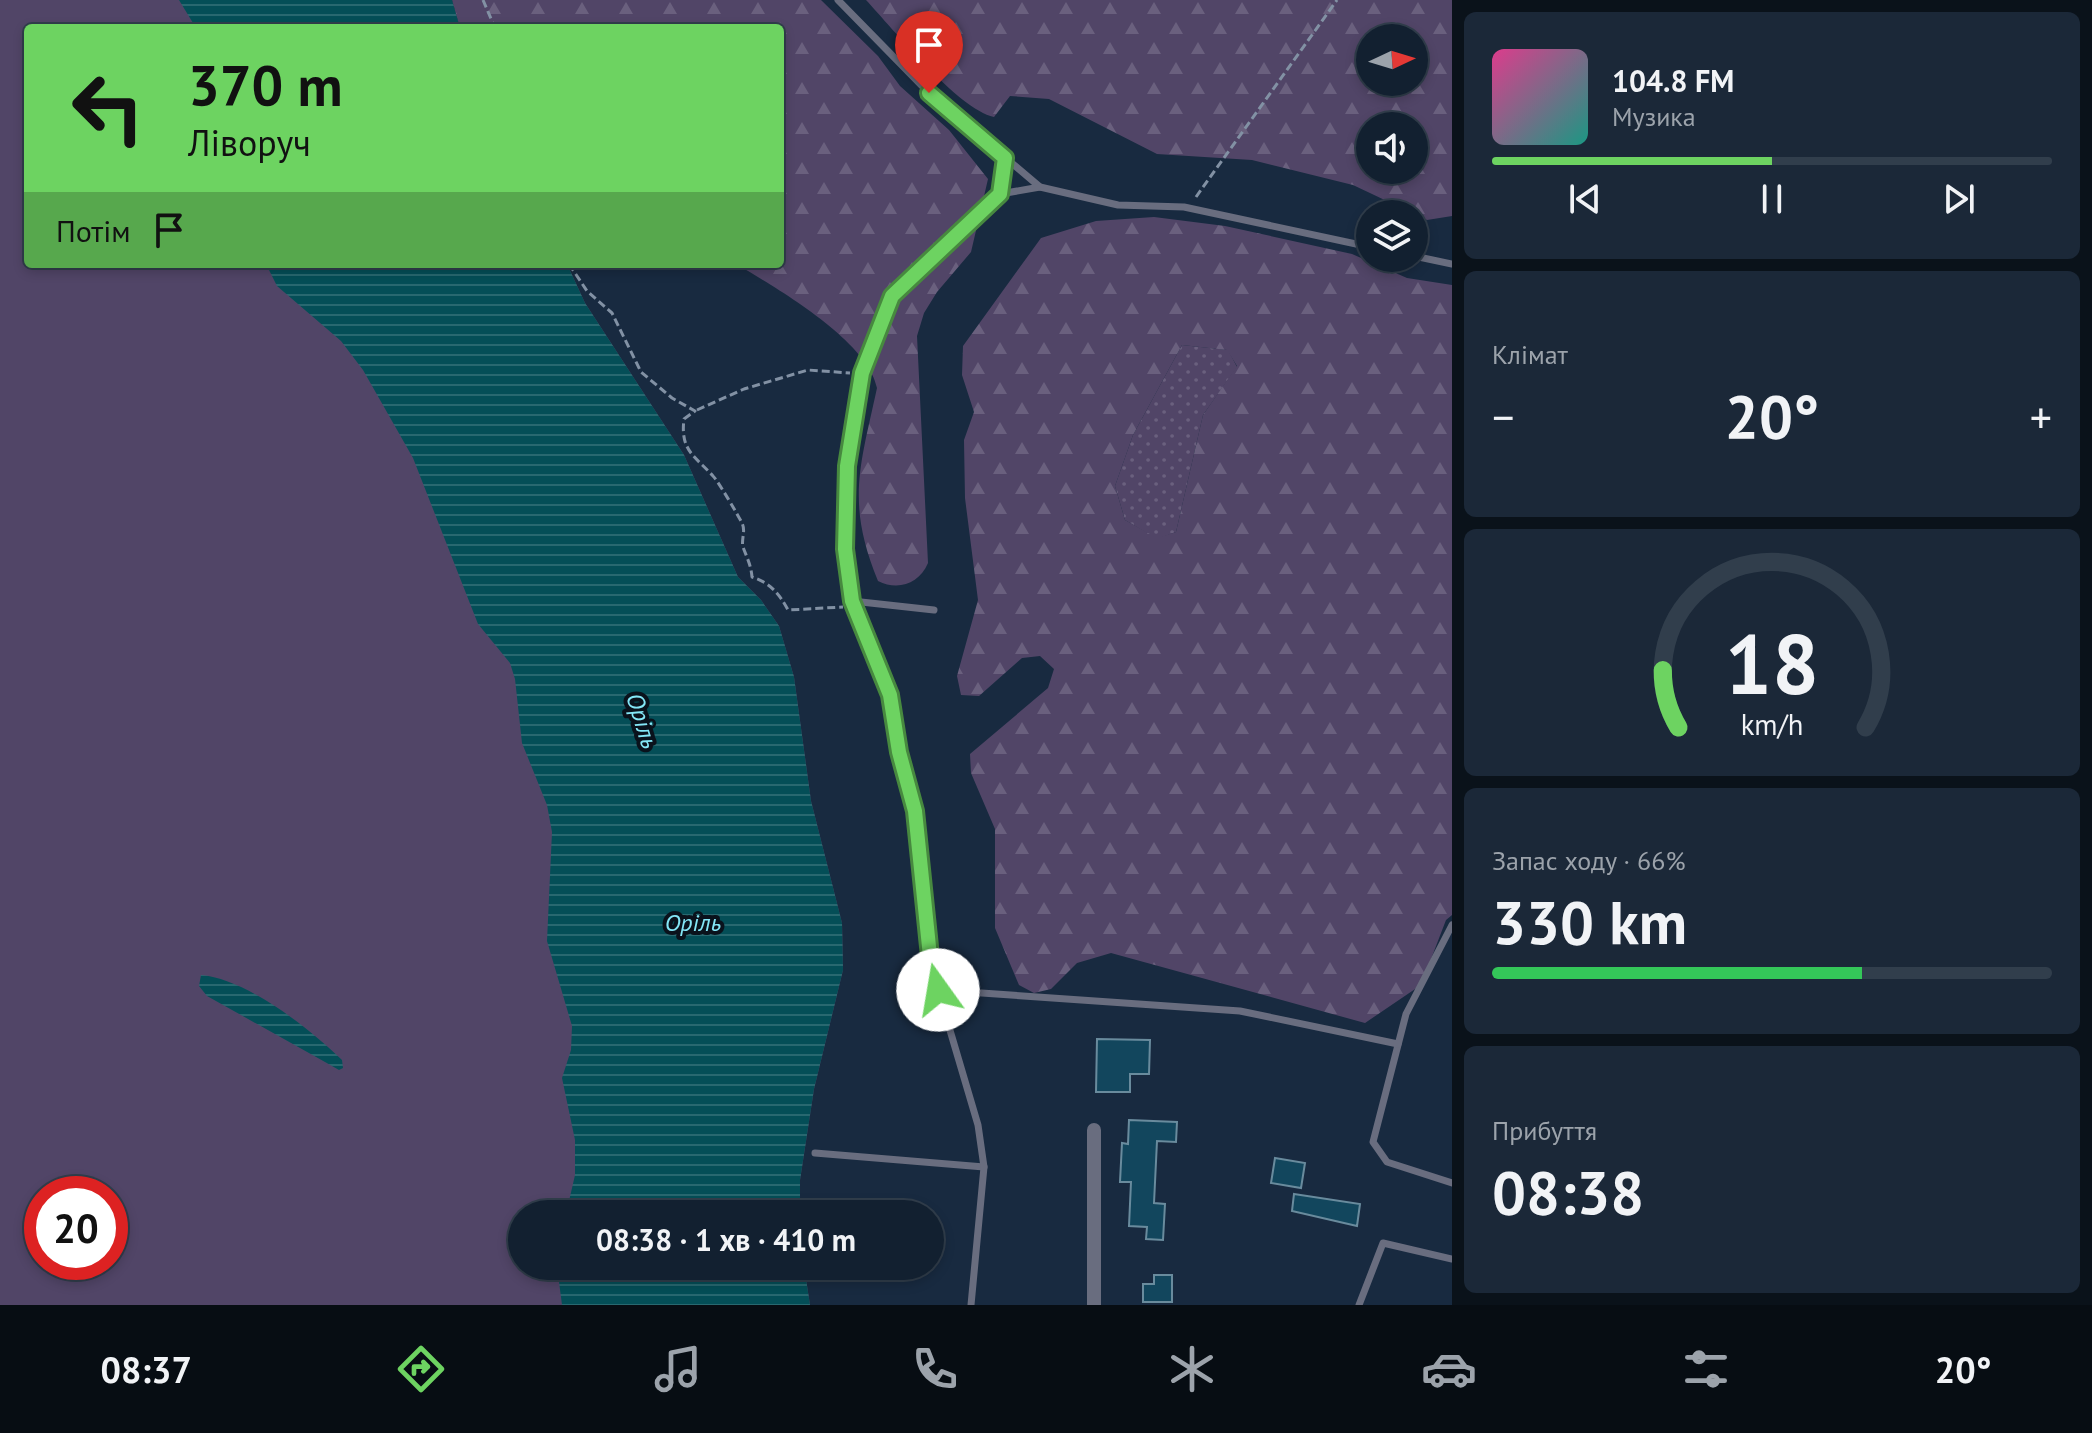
<!DOCTYPE html>
<html lang="uk">
<meta charset="utf-8">
<style>
:root{--surface:#122030;--page:#1b2838;--text:#f1f3f6;--muted:#9ca3ab;--line:#313e4c;--accent:#6dd361}
body{margin:0;font-family:"PT Sans",sans-serif;background:var(--page);color:var(--text);height:100vh;display:flex;flex-direction:column;font-size:30px;white-space:nowrap}
*{box-sizing:border-box;margin:0}
p{font-size:26px;color:var(--muted)}
.icon{flex:none;width:44px;height:44px;fill:none;stroke:currentColor;stroke-width:2;stroke-linecap:round;stroke-linejoin:round}
.map{position:relative;flex:1;overflow:hidden}
.details{display:flex;flex-direction:column;gap:12px;padding:12px;background:#0a121a;width:640px}
.details>*{flex:none}
.hud{position:absolute;left:24px;top:24px;width:760px;height:244px;border-radius:8px;box-shadow:0 4px 12px #0003,0 0 0 2px var(--line);background:#6dd361;color:#111;overflow:hidden}
.needle{width:52px;rotate:86deg}
.buttons{position:absolute;left:1356px;top:24px;display:grid;gap:16px}
.buttons a{display:grid;place-items:center;width:72px;height:72px;border-radius:50%;background:var(--surface);box-shadow:0 4px 12px #0003,0 0 0 2px var(--line);font-size:40px}
.speed{position:absolute;left:24px;top:1176px;display:flex;gap:16px;font-size:40px;font-weight:700;text-align:center}
.speed>*{display:grid;place-content:center;width:104px;height:104px;border-radius:50%;background:var(--surface);box-shadow:0 4px 12px #0003,0 0 0 2px var(--line);line-height:1}
.speed .limit{border:12px solid #d22;background:#fff;color:#111}
.pin{position:absolute;display:grid;place-items:center;width:68px;height:68px;color:#fff;margin:-82px -34px;border-radius:50% 50% 50% 0;rotate:-45deg;box-shadow:0 0 8px #0007}
.pin .icon{rotate:45deg}
.me{position:absolute;width:88px;margin:-44px;rotate:347deg;stroke-linejoin:round;filter:drop-shadow(0 0 6px #0008)}
.turn{display:flex;align-items:center;gap:28px;height:168px;padding:0 32px;font-size:36px}
.turn .icon{width:104px;height:104px;stroke-width:2.5}
.turn b{display:block;font-size:56px;line-height:68px}
.then{display:flex;align-items:center;height:76px;padding:0 32px;background:#0003;gap:16px;font-size:30px}
.big{font-size:60px;font-weight:700;line-height:1.1}
.details .card{flex:1;display:flex;flex-direction:column;justify-content:center;gap:12px;min-width:0;padding:0 28px;border-radius:12px;background:var(--page)}
.details .dial{align-items:center;gap:0}
.dial svg{height:208px;overflow:visible;fill:none;stroke:var(--line);stroke-width:7;stroke-linecap:round;text-anchor:middle}
.dial text{fill:var(--text);stroke:none}
.song{display:flex;align-items:center;gap:24px}
.cover{width:96px;height:96px;border-radius:12px;background:linear-gradient(135deg,hsl(330 70% 55%),hsl(170 70% 35%))}
.played{height:8px;border-radius:4px;background:linear-gradient(90deg,var(--accent) 50%,var(--line) 50%)}
.keys{display:flex;justify-content:space-around;direction:ltr}
.heat{display:flex;justify-content:space-between;align-items:center;font-size:44px;direction:ltr}
.charge{height:12px;border-radius:6px;background:linear-gradient(90deg,#34c759 66%,var(--line) 0)}
.trip{position:absolute;left:508px;top:1200px;width:436px;height:80px;border-radius:40px;background:var(--surface);box-shadow:0 4px 12px #0003,0 0 0 2px var(--line);font-weight:700;line-height:80px;text-align:center}
.dock{display:flex;height:128px;justify-content:space-around;align-items:center;background:#070d13;color:var(--muted)}
.dock .icon{width:56px;height:56px}
.dock .on{color:var(--accent)}
.dock b{font-size:36px;color:var(--text)}
main{display:flex;flex:1;min-height:0}
.map>svg:first-child{display:block}
.grass{fill:url(#grass-dots)}
.forest{fill:url(#forest-firs);fill-rule:evenodd}
.park{fill:#514567;fill-rule:evenodd}
.water{fill:url(#water-rules)}
.building{fill:#12465d;stroke:#698b9d;stroke-width:2}
.lines{fill:none;stroke-linecap:round;stroke-linejoin:round}
.path{stroke:#8291a4;stroke-width:3;stroke-dasharray:8 4;stroke-linecap:butt}
.service{stroke:#696d7f;stroke-width:7}
.minor{stroke:#696d7f;stroke-width:14}
.route-casing{stroke:#47893f;stroke-width:20}
.route{stroke:#6dd361;stroke-width:14}
.labels{text-anchor:middle;stroke-width:8;stroke-linejoin:round;paint-order:stroke}
.water-label{font-size:24px;font-style:italic;fill:#84e7f7;stroke:#0a121c}
</style>
<main>
<div class="map">
<svg width="1452" height="1305" viewBox="0 0 1452 1305">
<defs>
<pattern id="grass-dots" width="8" height="8" patternUnits="userSpaceOnUse" patternTransform="scale(2)"><rect width="8" height="8" fill="#514567"/><path d="M2 2h.1M6 6h.1" fill="none" stroke="#6a607e" stroke-width="1.8" stroke-linecap="round"/></pattern>
<pattern id="forest-firs" width="22" height="20" patternUnits="userSpaceOnUse" patternTransform="scale(2)"><rect width="22" height="20" fill="#514567"/><path d="M5 1l3.5 6h-7zM16 11l3.5 6h-7z" fill="#6a607e"/></pattern>
<pattern id="water-rules" width="6" height="5" patternUnits="userSpaceOnUse" patternTransform="scale(2)"><rect width="6" height="5" fill="#044e57"/><path d="M0 2.5h6" fill="none" stroke="#286870"/></pattern>
</defs>
<rect width="100%" height="100%" fill="#182a40"/>
<!-- grass -->
<path class="grass" d="M1182 345 1228 350 1237 367 1203 415 1176 532 1157 539 1125 520 1115 486 1133 435Z"/>
<!-- forest -->
<g class="forest">
<path d="M452 0H821L878 56 900 86 949 130 988 179 971 252 937 292 924 313 917 336 928 563C919 584 898 591 878 581 846 503 860 467 877 388 868 341 777 288 736 264H780V28H460Z"/>
<path d="M866 0H1452V216L1427 220 1353 185 1252 160 1157 154 1049 99 1010 96 994 117C958 109 893 29 866 0ZM1370 38H1414V82H1370ZM1370 126H1414V170H1370Z"/>
<path d="M1154 217 1225 226 1352 254 1407 278 1452 285V915L1446 920 1421 985 1365 1023 1111 953 1077 963 1051 989 1034 993 1019 985 995 928V829L971 773 970 754 1048 688 1054 669 1040 656 1022 658 979 696 961 695 957 676 978 600 965 498 964 440 974 412 962 375 963 346 1041 238 1096 221ZM1182 345 1227 350 1237 366 1203 415 1176 532 1157 538 1125 520 1115 486 1133 435Z"/>
</g>
<!-- park -->
<path class="park" d="M0 0H452L460 28H28V264H567L585 303 684 455 738 577 761 600 779 626 794 677 811 801 842 923 843 970 814 1089 800 1180V1214H522V1266H804L810 1305H0ZM42 1194H110V1262H42Z"/>
<!-- water -->
<g class="water">
<path d="M179 0H452L460 28H196Z"/>
<path d="M266 264H567L585 303 684 455 738 577 761 600 779 626 794 677 811 801 842 923 843 970 814 1089 800 1180V1214H566L575 1175V1140L562 1078 571 1050 572 1026 547 941 552 832 547 805 522 743 515 679 510 663 478 624 413 458 363 370 341 341 277 286Z"/>
<path d="M201 975C247 979 310 1029 342 1060L343 1068 339 1070 325 1062 207 996 199 986Z"/>
<path d="M557 1266H804L810 1305H562Z"/>
</g>
<!-- building -->
<g class="building">
<path d="M1097 1039 1150 1040 1149 1074H1130V1092H1096Z"/>
<path d="M1129 1120 1177 1122 1176 1142 1157 1141 1154 1203 1165 1204 1163 1240 1146 1239 1147 1227 1129 1226 1131 1182H1120L1122 1143 1128 1144Z"/>
<path d="M1275 1158 1305 1163 1301 1188 1271 1183Z"/>
<path d="M1294 1194 1360 1204 1357 1226 1292 1211Z"/>
<path d="M1154 1275H1172V1302H1143V1284H1154Z"/>
</g>
<g class="lines">
<!-- path -->
<g class="path">
<path d="M483 0 495 28"/>
<path d="M1196 197 1337 0"/>
<path d="M569 264 587 291 612 313 641 372 672 398 695 411 684 419C680 451 695 456 713 476 718 481 738 515 742 523 746 531 741 539 743 547 747 558 751 565 752 577 770 583 779 593 788 610L843 607"/>
<path d="M697 410 744 389 808 370 850 373"/>
</g>
<!-- service -->
<g class="service">
<path d="M838 0 929 93 1040 187 1118 205 1184 207 1370 247"/>
<path d="M1000 194 1040 187"/>
<path d="M1414 256 1452 264"/>
<path d="M852 601 934 610"/>
<path d="M1452 925 1406 1014 1373 1142 1387 1162 1452 1183"/>
<path d="M938 990 1240 1011 1398 1044"/>
<path d="M815 1153 984 1167"/>
<path d="M971 1305 984 1167 978 1125 931 966 915 811 899 752 890 695 852 601 845 549 847 466 862 373 892 296 1000 194 1005 158"/>
<path d="M1359 1305 1383 1243 1452 1259"/>
</g>
<!-- minor -->
<path class="minor" d="M1094 1305V1130"/>
</g>
<g class="lines">
<defs>
<path id="route" d="M929 93 1005 158 1000 194 892 296 862 373 847 466 845 549 852 601 890 695 899 752 915 811 931 966 938 990"/>
</defs>
<!-- route casing -->
<use href="#route" class="route-casing"/>
<!-- route -->
<use href="#route" class="route"/>
</g>
<g class="labels">
<!-- water labels -->
<g class="water-label">
<text transform="translate(642 721) rotate(73)" y="8">Оріль</text>
<text x="693" y="931">Орiль</text>
</g>
</g>
</svg>
<div class="buttons">
<a><svg class="needle" viewBox="-14 -14 28 28"><path d="M0-13l5 13h-10z" fill="#e53935"/><path d="M0 13l5-13h-10z" fill="#9ca3ab"/></svg></a>
<a><svg class="icon" aria-label="sound" viewBox="0 0 24 24"><path d="M4 9h4l5-4v14l-5-4H4zM17 9q2 3 0 6"/></svg></a>
<a><svg class="icon" aria-label="layers" viewBox="0 0 24 24"><path d="M12 4l9 5-9 5-9-5zM3 14l9 5 9-5"/></svg></a>
</div>
<div class="speed"><div class="limit">20</div></div>
<div class="pin" style="left:929px;top:93px;background:#d93025"><svg class="icon" aria-label="arrive" viewBox="0 0 24 24"><path d="M6 21V4h12l-3 4 3 4H6"/></svg></div>
<svg class="me" style="left:938px;top:990px" viewBox="-20 -20 40 40"><circle r="19" fill="#fff"/><path d="M0-13L10 11 0 6-10 11z" fill="#6dd361"/></svg>
<div class="trip">08:38 · 1 хв · 410 m</div>
<div class="hud">
<div class="turn"><svg class="icon" aria-label="left" viewBox="0 0 24 24"><path d="M17 20v-9H6M10 6l-5 5 5 5"/></svg><div><b>370 m</b>Ліворуч</div></div>
<div class="then">Потім<svg class="icon" aria-label="arrive" viewBox="0 0 24 24"><path d="M6 21V4h12l-3 4 3 4H6"/></svg></div>
</div>
</div>
<section class="details">
<div class="card">
<div class="song"><i class="cover"></i><div><b>104.8 FM</b><p>Музика</p></div></div>
<div class="played"></div>
<div class="keys"><svg class="icon" aria-label="previous" viewBox="0 0 24 24"><path d="M18 5L8 12l10 7zM5 5v14"/></svg><svg class="icon" aria-label="pause" viewBox="0 0 24 24"><path d="M8 5v14M16 5v14"/></svg><svg class="icon" aria-label="next" viewBox="0 0 24 24"><path d="M6 5l10 7-10 7zM19 5v14"/></svg></div>
</div>
<div class="card"><p>Клімат</p>
<div class="heat"><a>−</a><b class="big">20°</b><a>+</a></div>
</div>
<div class="card dial"><svg viewBox="0 0 100 80">
<path d="M14 69A42 42 0 1 1 86 69"/>
<path d="M14 69A42 42 0 0 1 8 47" stroke="#6dd361"/>
<text x="50" y="56" font-size="32" font-weight="700">18</text>
<text x="50" y="72" font-size="11">km/h</text>
</svg></div>
<div class="card"><p>Запас ходу · 66%</p><b class="big">330 km</b><div class="charge"></div></div>
<div class="card"><p>Прибуття</p><b class="big">08:38</b></div>
</section>
</main>
<nav class="dock">
<b>08:37</b>
<svg class="icon on" aria-label="directions" viewBox="0 0 24 24"><path d="M12 3l9 9-9 9-9-9zM9 14v-3h6M13 9l2 2-2 2"/></svg>
<svg class="icon" aria-label="music" viewBox="0 0 24 24"><path d="M9 18V5l10-2v13"/><circle cx="6" cy="18" r="3"/><circle cx="16" cy="16" r="3"/></svg>
<svg class="icon" aria-label="phone" viewBox="0 0 24 24"><path d="M5 4h4l2 5-3 2q2 4 5 5l2-3 5 2v4C11 20 4 13 5 4z"/></svg>
<svg class="icon" aria-label="climate" viewBox="0 0 24 24"><path d="M12 3v18M4 7l16 10M4 17L20 7"/></svg>
<svg class="icon" aria-label="car" viewBox="0 0 24 24"><path d="M5 17H2v-5l4-1 3-4h7l3 4 3 1v5h-3M9 17h6M6 11h13"/><circle cx="7" cy="17" r="2"/><circle cx="17" cy="17" r="2"/></svg>
<svg class="icon" aria-label="filters" viewBox="0 0 24 24"><path d="M4 7h16M4 17h16"/><circle cx="9" cy="7" r="2"/><circle cx="15" cy="17" r="2"/></svg>
<b>20°</b>
</nav>
